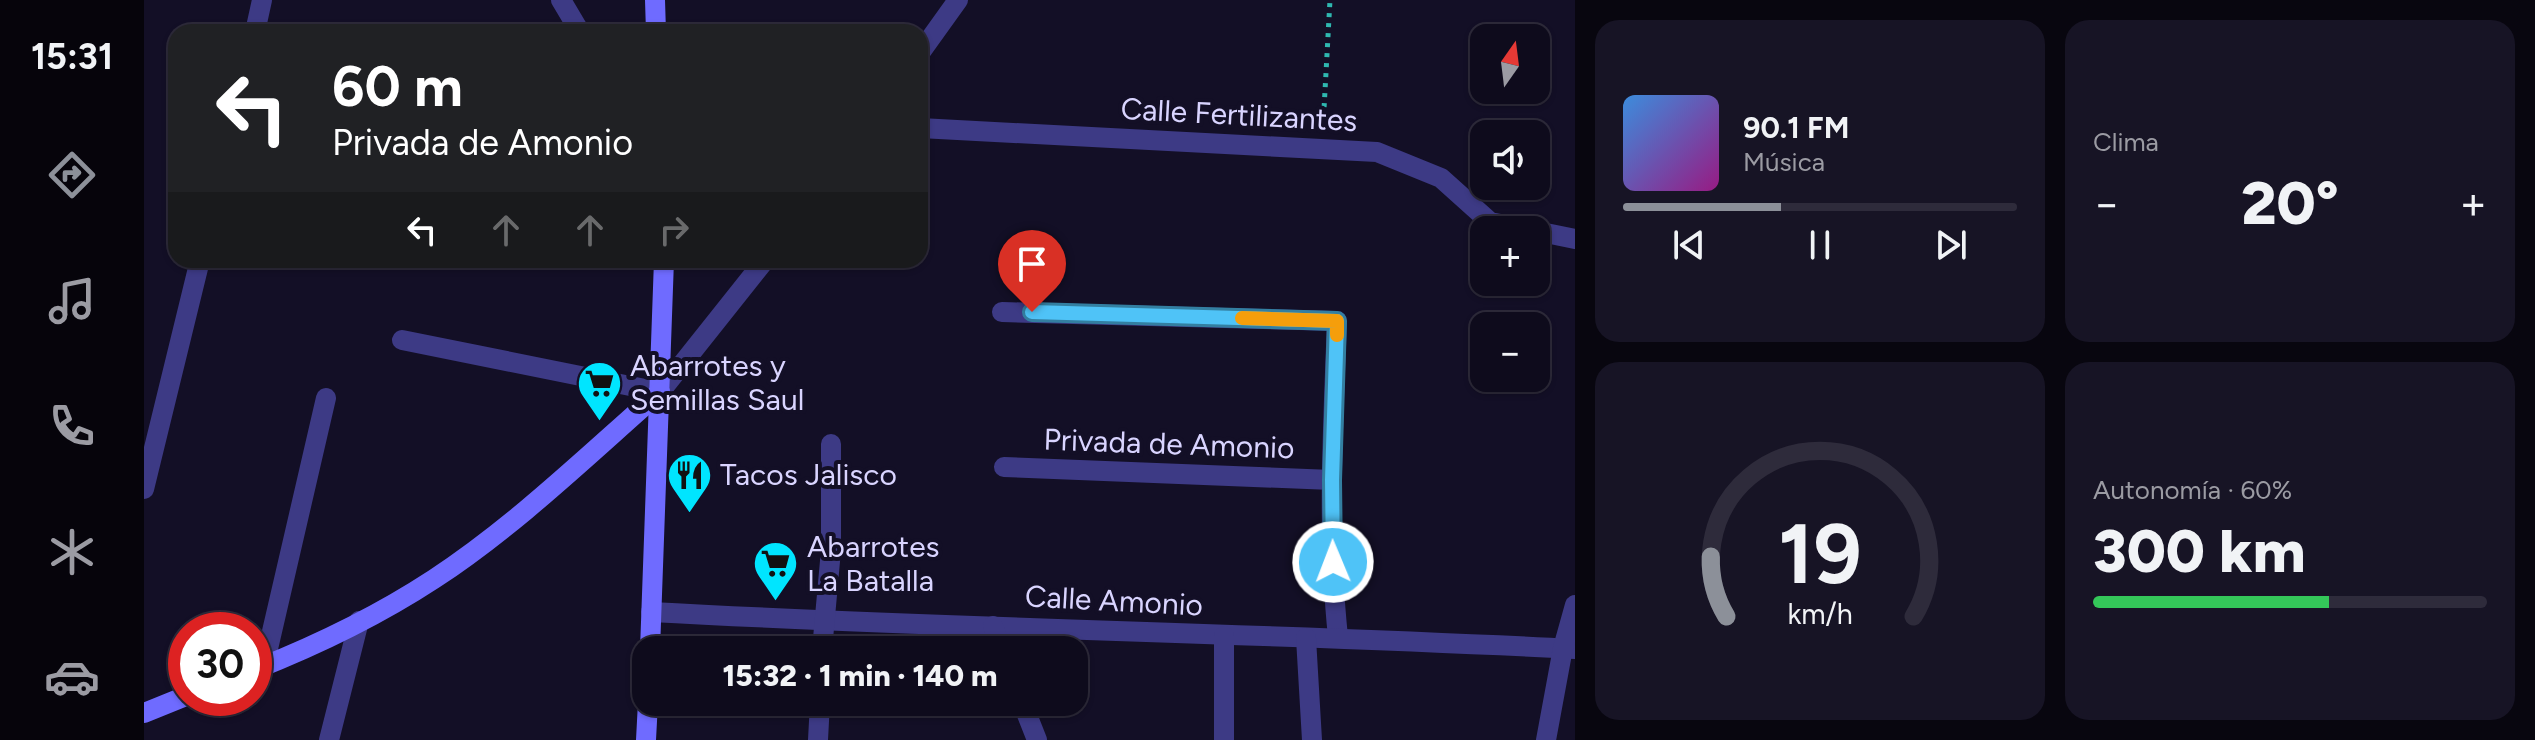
<!DOCTYPE html>
<html lang="es">
<meta charset="utf-8">
<style>
:root{--surface:#0e0b1c;--page:#171425;--text:#f1f3f6;--muted:#9b9ba3;--line:#2e2b3b;--accent:#8c9099}
body{margin:0;font-family:Figtree,sans-serif;background:var(--page);color:var(--text);height:100vh;display:flex;flex-direction:column;font-size:30px;white-space:nowrap}
*{box-sizing:border-box;margin:0}
p{font-size:26px;color:var(--muted)}
.icon{flex:none;width:44px;height:44px;fill:none;stroke:currentColor;stroke-width:2;stroke-linecap:round;stroke-linejoin:round}
.map{position:relative;flex:1;overflow:hidden}
.side{display:flex;flex-direction:column;gap:20px;padding:20px;background:#08060f;width:960px}
.side>*{flex:none}
.banner{position:absolute;left:24px;top:24px;width:760px;height:244px;border-radius:24px;box-shadow:0 2px 6px #0004,0 0 0 2px var(--line);background:#202124;color:#fff;overflow:hidden}
.needle{width:52px;rotate:14deg}
.tools{position:absolute;left:1326px;top:24px;display:grid;gap:16px}
.tools a{display:grid;place-items:center;width:80px;height:80px;border-radius:16px;background:var(--surface);box-shadow:0 2px 6px #0004,0 0 0 2px var(--line);font-size:40px}
.speed{position:absolute;left:24px;top:612px;display:flex;gap:16px;font-size:40px;font-weight:700;text-align:center}
.speed>*{display:grid;place-content:center;width:104px;height:104px;border-radius:50%;background:var(--surface);box-shadow:0 2px 6px #0004,0 0 0 2px var(--line);line-height:1}
.speed .limit{border:12px solid #d22;background:#fff;color:#111}
.pin{position:absolute;display:grid;place-items:center;width:68px;height:68px;color:#fff;margin:-82px -34px;border-radius:50% 50% 50% 0;rotate:-45deg;box-shadow:0 0 8px #0007}
.pin .icon{rotate:45deg}
.me{position:absolute;width:88px;margin:-44px;rotate:359deg;stroke-linejoin:round;filter:drop-shadow(0 0 6px #0008)}
.turn{display:flex;align-items:center;gap:28px;height:168px;padding:0 32px;font-size:36px}
.turn .icon{width:104px;height:104px;stroke-width:2.5}
.turn b{display:block;font-size:56px;line-height:68px}
.lanes{display:flex;align-items:center;height:76px;padding:0 32px;background:#0003;justify-content:center;gap:40px;direction:ltr}
.lanes .off{opacity:.35}
.big{font-size:60px;font-weight:800;line-height:1.1}
.side .widget{flex:1;display:flex;flex-direction:column;justify-content:center;gap:12px;min-width:0;padding:0 28px;border-radius:24px;background:var(--page)}
.side .dial{align-items:center;gap:0}
.dial svg{height:208px;overflow:visible;fill:none;stroke:var(--line);stroke-width:7;stroke-linecap:round;text-anchor:middle}
.dial text{fill:var(--text);stroke:none}
.song{display:flex;align-items:center;gap:24px}
.cover{width:96px;height:96px;border-radius:12px;background:linear-gradient(135deg,hsl(210 70% 55%),hsl(310 70% 35%))}
.played{height:8px;border-radius:4px;background:linear-gradient(90deg,var(--accent) 40%,var(--line) 40%)}
.keys{display:flex;justify-content:space-around;direction:ltr}
.heat{display:flex;justify-content:space-between;align-items:center;font-size:44px;direction:ltr}
.charge{height:12px;border-radius:6px;background:linear-gradient(90deg,#34c759 60%,var(--line) 0)}
.side .tiles{flex:1;display:grid;gap:20px;grid-template-columns:repeat(2,1fr)}
.trip{position:absolute;left:488px;top:636px;width:456px;height:80px;border-radius:24px;background:var(--surface);box-shadow:0 2px 6px #0004,0 0 0 2px var(--line);font-weight:800;line-height:80px;text-align:center}
main{display:flex;flex:1;min-height:0}
.tab-bar{display:flex;flex-direction:column;width:144px;justify-content:space-around;align-items:center;background:#06040b;color:var(--muted)}
.tab-bar .icon{width:56px;height:56px}
.tab-bar .current{color:var(--accent)}
.tab-bar b{font-size:36px;color:var(--text)}
.map>svg:first-child{display:block}
.lines{fill:none;stroke-linecap:round;stroke-linejoin:round}
.path{stroke:#2fb8b0;stroke-width:5;stroke-dasharray:4 6;stroke-linecap:butt}
.minor{stroke:#3d3a85;stroke-width:20}
.secondary{stroke:#6f6bff;stroke-width:20}
.route-casing{stroke:#337fa1;stroke-width:20}
.route{stroke:#4fc3f7;stroke-width:14}
.slow{stroke:#f59e0b;stroke-width:14}
.labels{text-anchor:middle;stroke-width:8;stroke-linejoin:round;paint-order:stroke}
.street-label{font-size:30px;fill:#d9d4ff;stroke:#130f26}
.poi-label{font-size:30px;fill:#d9d4ff;stroke:#130f26;text-anchor:start}
</style>
<main>
<nav class="tab-bar">
<b>15:31</b>
<svg class="icon current" aria-label="directions" viewBox="0 0 24 24"><path d="M12 3l9 9-9 9-9-9zM9 14v-3h6M13 9l2 2-2 2"/></svg>
<svg class="icon" aria-label="music" viewBox="0 0 24 24"><path d="M9 18V5l10-2v13"/><circle cx="6" cy="18" r="3"/><circle cx="16" cy="16" r="3"/></svg>
<svg class="icon" aria-label="phone" viewBox="0 0 24 24"><path d="M5 4h4l2 5-3 2q2 4 5 5l2-3 5 2v4C11 20 4 13 5 4z"/></svg>
<svg class="icon" aria-label="climate" viewBox="0 0 24 24"><path d="M12 3v18M4 7l16 10M4 17L20 7"/></svg>
<svg class="icon" aria-label="car" viewBox="0 0 24 24"><path d="M5 17H2v-5l4-1 3-4h7l3 4 3 1v5h-3M9 17h6M6 11h13"/><circle cx="7" cy="17" r="2"/><circle cx="17" cy="17" r="2"/></svg>
</nav>
<div class="map">
<svg width="1431" height="740" viewBox="0 0 1431 740">
<rect width="100%" height="100%" fill="#130f26"/>
<g class="lines">
<!-- path -->
<path class="path" d="M1179 127 1186 0"/>
<!-- minor -->
<g class="minor">
<path d="M417 0 436 32"/>
<path d="M111 32 118 0"/>
<path d="M776 53 814 0"/>
<path d="M776 128 1233 152 1297 178 1346 222 1388 230"/>
<path d="M1392 231 1431 239"/>
<path d="M858 312 1193 321C1189 426 1183 532 1194 637"/>
<path d="M258 340 516 392 621 260"/>
<path d="M860 467 1188 480"/>
<path d="M0 489 56 260"/>
<path d="M507 612C815 629 1123 633 1431 649"/>
<path d="M849 626 858 650"/>
<path d="M1162 638 1168 740"/>
<path d="M678 650 687 550V444"/>
<path d="M120 666 182 398"/>
<path d="M878 702 893 740"/>
<path d="M185 740 215 621"/>
<path d="M674 740 676 702"/>
<path d="M1080 740V636"/>
<path d="M1402 740 1419 648 1431 605"/>
</g>
<!-- secondary -->
<g class="secondary">
<path d="M511 0 512 32"/>
<path d="M506 650 520 260"/>
<path d="M110 670C171 646 235 615 290 579 371 526 443 456 516 392"/>
<path d="M0 713 42 696"/>
<path d="M502 740 504 702"/>
</g>
</g>
<g class="lines">
<defs>
<path id="route" d="M888 312 1193 321 1188 480 1189 562"/>
</defs>
<!-- route casing -->
<use href="#route" class="route-casing"/>
<!-- route -->
<use href="#route" class="route"/>
<!-- slow -->
<path class="slow" d="M1098 318 1193 321V335"/>
</g>
<!-- icons -->
<defs>
<symbol id="supermarket-pin" viewBox="-11 -11 22 30"><path d="M0 17L-7.5 6A9.5 9.5 0 1 1 7.5 6Z" fill="#00e5ff" stroke="#130f26"/><path d="M-6-5.5h2.5l.6 2H6L4.5 2H-2.5L-4.4-4H-6ZM-1.5 3.2a1.3 1.3 0 1 0 .1 0ZM3 3.2a1.3 1.3 0 1 0 .1 0Z" fill="#111"/></symbol>
<symbol id="restaurant-pin" viewBox="-11 -11 22 30"><path d="M0 17L-7.5 6A9.5 9.5 0 1 1 7.5 6Z" fill="#00e5ff" stroke="#130f26"/><path d="M-5-6h1v4h1v-4h1v4h1v-4h1v5L-1.5 .5V6h-2V.5L-5-1ZM5-6V6H3V1.5H1.5Q1.5-4 5-6Z" fill="#111"/></symbol>
</defs>
<g fill-rule="evenodd">
<use href="#supermarket-pin" x="430" y="358" width="51" height="69"/>
<use href="#restaurant-pin" x="520" y="450" width="51" height="69"/>
<use href="#supermarket-pin" x="606" y="538" width="51" height="69"/>
</g>
<g class="labels">
<!-- street labels -->
<g class="street-label">
<text transform="translate(1095 115) rotate(3)" y="10">Calle Fertilizantes</text>
<text transform="translate(1025 444) rotate(2)" y="10">Privada de Amonio</text>
<text transform="translate(970 601) rotate(3)" y="10">Calle Amonio</text>
</g>
<!-- poi labels -->
<g class="poi-label">
<text x="486" y="376">Abarrotes y<tspan x="486" dy="34">Semillas Saul</tspan></text>
<text x="576" y="485">Tacos Jalisco</text>
<text x="663" y="557">Abarrotes<tspan x="663" dy="34">La Batalla</tspan></text>
</g>
</g>
</svg>
<div class="tools">
<a><svg class="needle" viewBox="-14 -14 28 28"><path d="M0-13l5 13h-10z" fill="#e53935"/><path d="M0 13l5-13h-10z" fill="#9b9ba3"/></svg></a>
<a><svg class="icon" aria-label="sound" viewBox="0 0 24 24"><path d="M4 9h4l5-4v14l-5-4H4zM17 9q2 3 0 6"/></svg></a>
<a>+</a>
<a>−</a>
</div>
<div class="speed"><div class="limit">30</div></div>
<div class="pin" style="left:888px;top:312px;background:#d93025"><svg class="icon" aria-label="arrive" viewBox="0 0 24 24"><path d="M6 21V4h12l-3 4 3 4H6"/></svg></div>
<svg class="me" style="left:1189px;top:562px" viewBox="-20 -20 40 40"><circle r="17" fill="#4fc3f7" stroke="#fff" stroke-width="3"/><path d="M0-11L8 9 0 5-8 9z" fill="#fff"/></svg>
<div class="trip">15:32 · 1 min · 140 m</div>
<div class="banner">
<div class="turn"><svg class="icon" aria-label="left" viewBox="0 0 24 24"><path d="M17 20v-9H6M10 6l-5 5 5 5"/></svg><div><b>60 m</b>Privada de Amonio</div></div>
<div class="lanes"><svg class="icon" aria-label="left" viewBox="0 0 24 24"><path d="M17 20v-9H6M10 6l-5 5 5 5"/></svg><svg class="icon off" aria-label="ahead" viewBox="0 0 24 24"><path d="M12 20V5M6 11l6-6 6 6"/></svg><svg class="icon off" aria-label="ahead" viewBox="0 0 24 24"><path d="M12 20V5M6 11l6-6 6 6"/></svg><svg class="icon off" aria-label="right" viewBox="0 0 24 24"><path d="M7 20v-9h11M14 6l5 5-5 5"/></svg></div>
</div>
</div>
<section class="side">
<div class="tiles">
<div class="widget">
<div class="song"><i class="cover"></i><div><b>90.1 FM</b><p>Música</p></div></div>
<div class="played"></div>
<div class="keys"><svg class="icon" aria-label="previous" viewBox="0 0 24 24"><path d="M18 5L8 12l10 7zM5 5v14"/></svg><svg class="icon" aria-label="pause" viewBox="0 0 24 24"><path d="M8 5v14M16 5v14"/></svg><svg class="icon" aria-label="next" viewBox="0 0 24 24"><path d="M6 5l10 7-10 7zM19 5v14"/></svg></div>
</div>
<div class="widget"><p>Clima</p>
<div class="heat"><a>−</a><b class="big">20°</b><a>+</a></div>
</div>
<div class="widget dial"><svg viewBox="0 0 100 80">
<path d="M14 69A42 42 0 1 1 86 69"/>
<path d="M14 69A42 42 0 0 1 8 46" stroke="#8c9099"/>
<text x="50" y="56" font-size="32" font-weight="700">19</text>
<text x="50" y="72" font-size="11">km/h</text>
</svg></div>
<div class="widget"><p>Autonomía · 60%</p><b class="big">300 km</b><div class="charge"></div></div>
</div>
</section>
</main>
